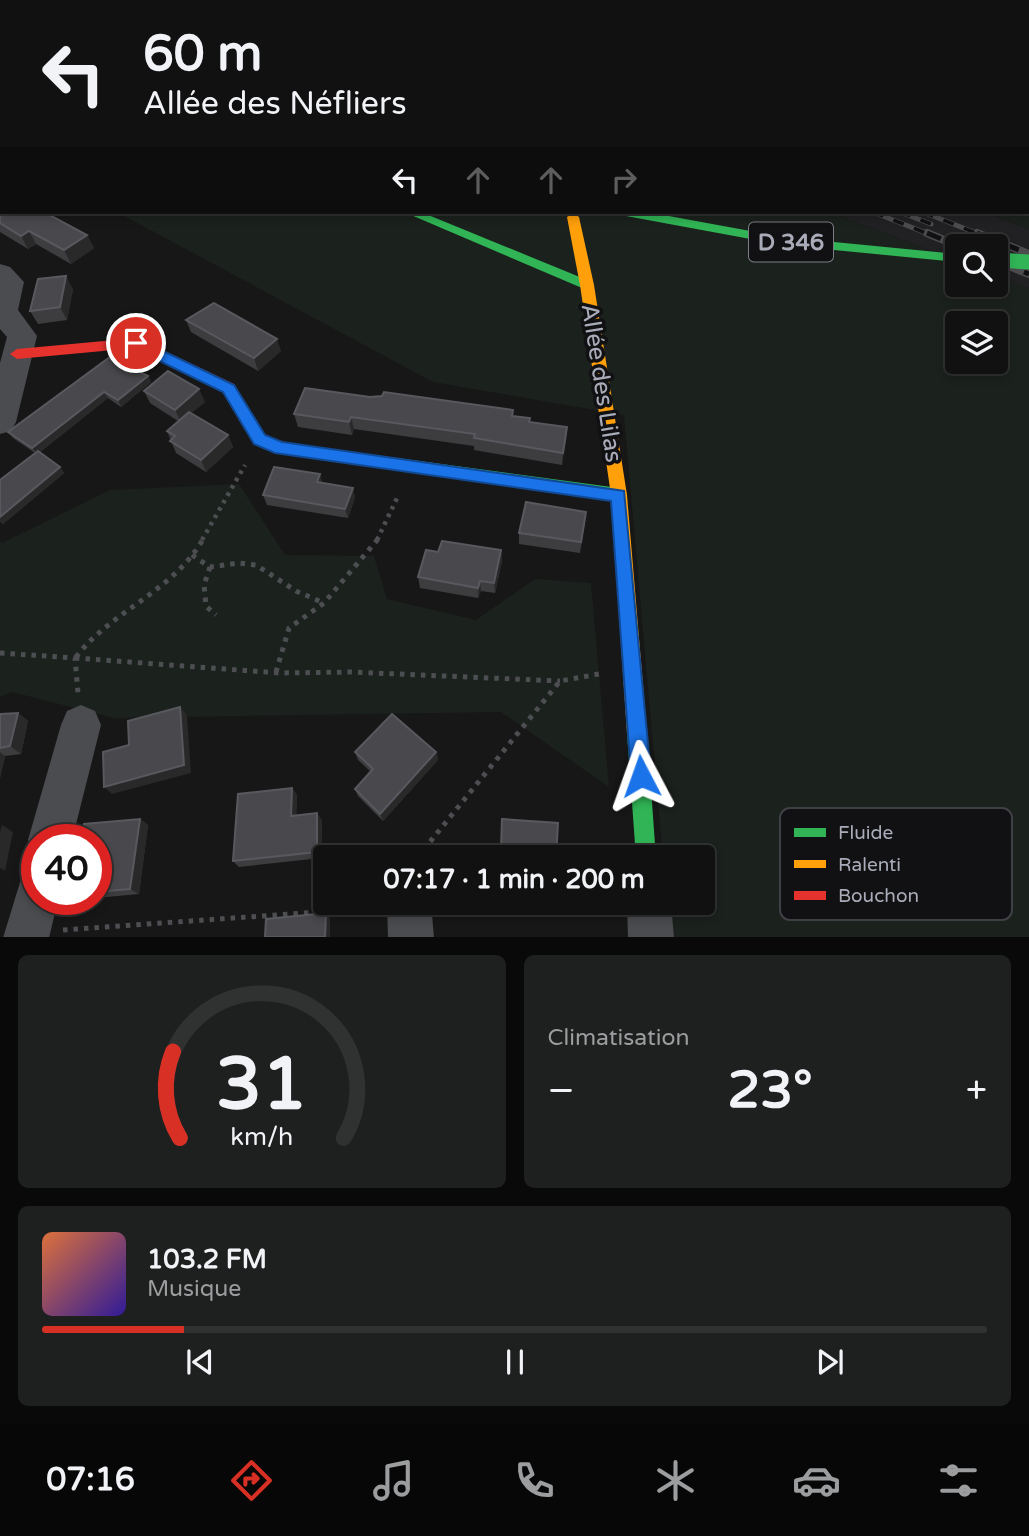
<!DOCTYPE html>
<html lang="fr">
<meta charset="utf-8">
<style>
:root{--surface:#111;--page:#1e1f1f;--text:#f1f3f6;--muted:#9c9d9f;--line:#303131;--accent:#d93025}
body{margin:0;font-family:"Varela Round",sans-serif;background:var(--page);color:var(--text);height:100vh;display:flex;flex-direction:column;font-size:26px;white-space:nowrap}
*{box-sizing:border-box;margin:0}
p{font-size:23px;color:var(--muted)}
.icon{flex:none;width:38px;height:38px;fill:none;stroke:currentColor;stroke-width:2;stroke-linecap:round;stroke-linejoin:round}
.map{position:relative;height:937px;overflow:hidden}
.drawer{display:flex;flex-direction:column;gap:18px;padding:18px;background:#090909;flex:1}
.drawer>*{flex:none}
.guide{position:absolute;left:0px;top:0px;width:1029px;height:214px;box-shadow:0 4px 10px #0003,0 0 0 2px var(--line);background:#111;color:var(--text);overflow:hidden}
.fabs{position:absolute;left:945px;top:234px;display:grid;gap:14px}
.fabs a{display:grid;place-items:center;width:63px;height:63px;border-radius:7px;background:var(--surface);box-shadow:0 4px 10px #0003,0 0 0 2px var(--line);font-size:35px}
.speed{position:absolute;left:21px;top:824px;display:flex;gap:14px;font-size:35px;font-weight:700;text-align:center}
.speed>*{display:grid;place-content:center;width:91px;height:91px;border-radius:50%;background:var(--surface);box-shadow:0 4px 10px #0003,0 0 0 2px var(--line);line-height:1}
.speed .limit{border:10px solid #d22;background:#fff;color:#111}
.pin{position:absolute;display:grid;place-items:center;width:60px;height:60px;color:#fff;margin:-30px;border:4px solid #fff;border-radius:50%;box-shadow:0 2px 7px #0007}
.me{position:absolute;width:77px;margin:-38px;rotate:356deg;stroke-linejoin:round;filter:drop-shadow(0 0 5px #0008)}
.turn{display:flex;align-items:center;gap:24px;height:147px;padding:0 28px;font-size:32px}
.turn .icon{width:91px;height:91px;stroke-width:2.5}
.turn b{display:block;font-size:49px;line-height:60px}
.lanes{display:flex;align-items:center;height:66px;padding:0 28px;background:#0003;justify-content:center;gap:35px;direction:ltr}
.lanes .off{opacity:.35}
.big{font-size:52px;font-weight:700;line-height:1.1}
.drawer .tile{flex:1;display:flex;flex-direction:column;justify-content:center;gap:10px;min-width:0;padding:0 24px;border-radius:10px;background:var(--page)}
.drawer .dial{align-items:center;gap:0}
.dial svg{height:182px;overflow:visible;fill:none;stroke:var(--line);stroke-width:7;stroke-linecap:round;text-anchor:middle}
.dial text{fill:var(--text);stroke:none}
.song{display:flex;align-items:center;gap:21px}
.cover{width:84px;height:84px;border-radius:10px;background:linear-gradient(135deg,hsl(20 70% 55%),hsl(250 70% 35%))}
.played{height:7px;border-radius:4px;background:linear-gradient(90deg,var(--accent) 15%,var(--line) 15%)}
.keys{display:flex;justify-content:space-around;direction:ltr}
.heat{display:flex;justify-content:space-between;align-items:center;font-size:38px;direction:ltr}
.drawer .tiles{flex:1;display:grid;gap:18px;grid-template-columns:1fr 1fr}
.tile:last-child{grid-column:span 2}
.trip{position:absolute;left:313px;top:845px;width:402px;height:70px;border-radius:7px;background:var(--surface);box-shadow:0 4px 10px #0003,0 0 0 2px var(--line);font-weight:700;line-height:70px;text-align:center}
.dock{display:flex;height:112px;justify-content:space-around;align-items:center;background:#070707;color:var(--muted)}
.dock .icon{width:49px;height:49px}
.dock .active{color:var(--accent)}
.dock b{font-size:32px;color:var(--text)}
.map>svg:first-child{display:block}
.built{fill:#212124}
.green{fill:#1b211d;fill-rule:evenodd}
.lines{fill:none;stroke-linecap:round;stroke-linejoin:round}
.path-far2{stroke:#4d4e52;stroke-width:3.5;stroke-dasharray:2.5 3.5;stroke-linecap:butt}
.path-far1{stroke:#4d4e52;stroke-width:4.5;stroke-dasharray:3.5 5;stroke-linecap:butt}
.path{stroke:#4d4e52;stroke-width:5;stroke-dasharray:4.5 6;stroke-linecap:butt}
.street{fill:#4b4c50;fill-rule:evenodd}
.fast{fill:#30b455;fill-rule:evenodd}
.slow{fill:#ff9f0a;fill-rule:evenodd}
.jam{fill:#e5322d;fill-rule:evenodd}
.rail-far1-casing{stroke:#4c4c4f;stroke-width:5}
.rail-casing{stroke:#4c4c4f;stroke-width:8}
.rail-far1{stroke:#111113;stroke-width:3.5;stroke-dasharray:11;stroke-linecap:butt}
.rail{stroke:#111113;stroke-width:5;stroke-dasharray:15;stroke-linecap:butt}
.fast-bridge{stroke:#30b455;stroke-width:15}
.wall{fill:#3d3d40}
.shaded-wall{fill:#29292a}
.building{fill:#49494d;stroke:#58595e;stroke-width:2}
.route{fill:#1a73e8;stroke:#114b97;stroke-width:2}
.labels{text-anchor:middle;stroke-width:7;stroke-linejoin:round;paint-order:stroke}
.shield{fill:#111113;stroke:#7b7e86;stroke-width:2}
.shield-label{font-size:23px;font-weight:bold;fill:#a9acb8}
.street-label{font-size:24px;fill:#a9acb8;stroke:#111113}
.key{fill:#111113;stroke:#3f4045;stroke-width:2}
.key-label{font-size:19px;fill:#a9acb8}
</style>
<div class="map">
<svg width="1029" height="938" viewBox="0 0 1029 938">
<rect width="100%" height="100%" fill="#171717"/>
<!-- built -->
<path class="built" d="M830 212H984L1029 229V288L996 275V247H957V261Z"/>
<!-- green -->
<g class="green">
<path d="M0 0H299L304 2H2V150Z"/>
<path d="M439 0H1029V229L984 212H1027V2Z"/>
<path d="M117 212H830L957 261V285H996V275L1029 288V937H670L667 903H704V858L663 857 624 415 433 382ZM957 324H996V362H957Z"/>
<path d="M239 484 285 555 374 556 387 599 476 620 535 579 591 583 609 787 501 712 114 718 12 692 0 697V540L2 543 110 490Z"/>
</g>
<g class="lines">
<!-- path-far2 -->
<path class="path-far2" d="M536 0 540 2"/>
<!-- path-far1 -->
<g class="path-far1">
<path d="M202 540 245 465"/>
<path d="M377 540 399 494"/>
</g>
<!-- path -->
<g class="path">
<path d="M192 555 210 567 239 563 256 565 296 591 324 603"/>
<path d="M210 567 204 585 206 606 216 615"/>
<path d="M0 653 75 658 78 693"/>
<path d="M76 657C111 611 174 591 203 539"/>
<path d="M75 658 279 673 351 672 560 681"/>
<path d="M276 672 289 628 324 603 378 539"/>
<path d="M417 858 560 681 599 674"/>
<path d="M63 930 375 908"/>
</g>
<!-- street -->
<g class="street">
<path d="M0 264 10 267 24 282 18 310 37 336 16 422 11 431 0 434V363L7 337 0 329Z"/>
<path d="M81 705 95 711 101 725 72 840H37V856L28 840 61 725 67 711Z"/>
<path d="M37 873V900H58L49 938H3L21 879Z"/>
<path d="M387 903H431L434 938H388Z"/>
<path d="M627 903H671L674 938H628Z"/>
</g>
<!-- fast -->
<g class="fast">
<path d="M116 0H131L132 2H117Z"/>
<rect x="0" y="18" width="2" height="7"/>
<path d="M404 212H421L592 282 594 285 592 288H582Z"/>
<path d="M620 212H647L783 237 957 254V262L783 245 626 216Z"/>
<path d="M293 444 619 488 625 490 627 495 625 500 619 502 293 456 288 454 285 450 288 446Z"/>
<path d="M637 724 644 726 647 733 656 858H636L627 733 630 726Z"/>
</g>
<!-- slow -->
<g class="slow">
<path d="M25 0H38L39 2H26Z"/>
<path d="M573 213 579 217 594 285 627 495 647 733 644 740 637 742 630 740 627 733 611 495 580 285 567 217Z"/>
</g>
<!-- jam -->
<path class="jam" d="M137 338 234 384 265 436 298 446 301 450 298 454 293 456 255 444 224 392 135 348 17 359 10 354 17 349Z"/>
<defs>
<g id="rail-far1">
<path d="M337 0 342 2"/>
<path d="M363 0 368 2"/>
<path d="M385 0 389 2"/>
<path d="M402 0 406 2"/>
<path d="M873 212 931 235"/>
<path d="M900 212 931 224"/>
<path d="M923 212 981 235"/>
</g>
<g id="rail">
<path d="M927 233 961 247"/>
<path d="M977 233 1029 254"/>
<path d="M996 261 1029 274"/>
</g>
</defs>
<!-- rail-far1 casing -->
<use href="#rail-far1" class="rail-far1-casing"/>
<!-- rail casing -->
<use href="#rail" class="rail-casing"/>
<!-- rail-far1 -->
<use href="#rail-far1" class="rail-far1"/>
<!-- rail -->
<use href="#rail" class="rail"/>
<!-- fast-bridge -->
<path class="fast-bridge" d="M996 260 1029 262"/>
</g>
<!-- wall -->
<g class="wall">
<path d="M0 188 87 235 94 248 71 264 36 244 28 249 0 232Z"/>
<path d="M73 289 67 320 38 324 30 311Z"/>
<path d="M186 320 281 351 258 371 191 332Z"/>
<path d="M110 357 148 376 151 382 121 407 108 398 40 452 60 467 64 473 3 524 0 521V480L35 453 13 438 8 432Z"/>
<path d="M144 391 205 402 191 413 228 435 233 447 206 472 176 453 167 431 178 421 150 403Z"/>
<path d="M370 397 513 410V416L530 422 567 427 562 465 474 450V446L354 429 352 435 298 427 294 414Z"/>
<path d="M322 483 355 497 348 518 267 505 263 495Z"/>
<path d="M585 523 580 553 519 544V533Z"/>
<path d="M501 550 502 561 495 593 481 591 478 598 420 588 418 577 438 552Z"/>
<path d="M18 713 28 721 21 754 5 756 0 778V714Z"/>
<path d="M355 752H436L438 760 383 821 358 796 355 789 371 772 358 760Z"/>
<path d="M292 788 297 795 296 816 322 820 321 858 239 867 233 861Z"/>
<path d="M140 819 148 825 139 894 96 898V840Z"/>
<path d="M55 900H86L60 902Z"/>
</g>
<!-- shaded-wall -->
<g class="shaded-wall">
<path d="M29 231 36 244 28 249 21 236Z"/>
<path d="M87 235 94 248 71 264 64 250Z"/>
<path d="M66 276 73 289 67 320 60 307Z"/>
<path d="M277 339 281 351 258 371 254 358Z"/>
<path d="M148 376 151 382 121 407 118 400Z"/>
<path d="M199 389 205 402 181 422 175 410Z"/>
<path d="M104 392 108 398 37 454 32 448Z"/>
<path d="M351 417 354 429 352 435 349 422Z"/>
<path d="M567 427 566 439 562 465 563 453Z"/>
<path d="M228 435 233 447 206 472 201 460Z"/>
<path d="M60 467 64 473 3 524 0 520V517Z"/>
<path d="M320 474 323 484 317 482Z"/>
<path d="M353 488 355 497 348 518 345 509Z"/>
<path d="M501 550 502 561 495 593 494 583Z"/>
<path d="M480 581 481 591 478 598V588Z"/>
<path d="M180 707 187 715 191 773 112 794 104 787Z"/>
<path d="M18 713 28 721 21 754 10 746Z"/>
<path d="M0 752 5 756 0 778Z"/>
<path d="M436 752 438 760 383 821 380 814Z"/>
<path d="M292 788 297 795 296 823 291 816Z"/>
<path d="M317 813 322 820 321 858 317 852Z"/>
<path d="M140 819 148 825 139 894 130 889Z"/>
<path d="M2 825 13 832 5 871 0 868V832Z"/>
<path d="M326 913 330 918V937H325Z"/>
</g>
<!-- building -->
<g class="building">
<path d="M0 188 2 189V212H44L87 235 64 250 29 231 21 236 0 223Z"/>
<path d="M66 276 60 307 30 311 38 279Z"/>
<path d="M214 303 277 339 254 358 186 320Z"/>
<path d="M110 357 148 376 118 400 104 392 32 448 8 432Z"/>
<path d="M168 371 199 389 175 410 144 391Z"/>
<path d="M305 388 370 397 382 396 384 392 513 410 512 416 530 418 529 422 567 427 563 453 474 438 475 434 351 417 349 422 294 414Z"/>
<path d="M189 412 228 435 201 460 170 441 175 436 167 431Z"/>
<path d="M38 451 60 467 0 517V480Z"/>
<path d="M274 467 320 474 317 482 353 488 345 509 263 495Z"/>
<path d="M526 502 586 512 581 542 519 533Z"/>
<path d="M442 541 501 550 494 583 480 581 478 588 418 577 426 550 438 552Z"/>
<path d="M180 707 184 765 104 787 103 752 129 745 128 721Z"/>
<path d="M18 713 10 746 0 748V714Z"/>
<path d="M392 714 436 752 380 814 355 789 373 769 355 752Z"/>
<path d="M292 788 291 816 317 813V852L233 861 238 794Z"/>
<path d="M140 819 130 889 96 892V840H81L84 824Z"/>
<path d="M502 819 558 823 556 858H473L474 847 501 849Z"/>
<path d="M326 913 325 937H265L266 919Z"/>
</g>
<!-- route -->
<path class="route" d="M136 338 234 385 265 435 282 442 624 491 651 776 648 783 641 786 634 783 631 776 611 501 275 453 254 444 223 392 131 347 129 343Z"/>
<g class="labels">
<!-- shield labels -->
<rect class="shield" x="749" y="222.5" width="84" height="39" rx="5"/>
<g class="shield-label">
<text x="791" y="250">D 346</text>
</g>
<!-- street labels -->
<g class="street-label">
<text transform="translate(602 383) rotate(81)" y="8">Allée des Lilas</text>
</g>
</g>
<!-- legend -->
<rect x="780" y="808" width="232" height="112" rx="10" class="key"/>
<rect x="794" y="828" width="32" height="9" fill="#30b455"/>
<rect x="794" y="860" width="32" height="8" fill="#ff9f0a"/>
<rect x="794" y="891" width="32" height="9" fill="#e5322d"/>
<g class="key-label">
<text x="838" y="839">Fluide</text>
<text x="838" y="871">Ralenti</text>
<text x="838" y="902">Bouchon</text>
</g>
</svg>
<div class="fabs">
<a><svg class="icon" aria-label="search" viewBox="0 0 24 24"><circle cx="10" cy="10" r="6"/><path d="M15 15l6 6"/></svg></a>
<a><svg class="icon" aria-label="layers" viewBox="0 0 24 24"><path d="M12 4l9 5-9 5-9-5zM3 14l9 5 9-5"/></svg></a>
</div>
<div class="speed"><div class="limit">40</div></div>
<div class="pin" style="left:136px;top:343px;background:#d93025"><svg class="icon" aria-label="arrive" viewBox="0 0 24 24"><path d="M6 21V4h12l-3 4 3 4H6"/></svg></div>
<svg class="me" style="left:641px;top:776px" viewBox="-20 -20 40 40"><path d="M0-17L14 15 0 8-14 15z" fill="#1a73e8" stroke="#fff" stroke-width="4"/></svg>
<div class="trip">07:17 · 1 min · 200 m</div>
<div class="guide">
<div class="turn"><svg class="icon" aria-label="left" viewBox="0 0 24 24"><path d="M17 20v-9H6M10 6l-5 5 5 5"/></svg><div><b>60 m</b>Allée des Néfliers</div></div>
<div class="lanes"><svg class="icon" aria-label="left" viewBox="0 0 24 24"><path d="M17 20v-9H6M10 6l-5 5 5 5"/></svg><svg class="icon off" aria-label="ahead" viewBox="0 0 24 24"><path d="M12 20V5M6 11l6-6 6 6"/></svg><svg class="icon off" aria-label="ahead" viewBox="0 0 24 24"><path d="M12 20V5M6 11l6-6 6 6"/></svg><svg class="icon off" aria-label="right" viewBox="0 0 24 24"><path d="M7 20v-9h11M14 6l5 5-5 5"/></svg></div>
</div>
</div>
<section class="drawer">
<div class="tiles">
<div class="tile dial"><svg viewBox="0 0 100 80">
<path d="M14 69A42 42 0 1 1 86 69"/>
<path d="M14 69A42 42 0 0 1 11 31" stroke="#d93025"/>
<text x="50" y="56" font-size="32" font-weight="700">31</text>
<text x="50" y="72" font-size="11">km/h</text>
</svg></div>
<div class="tile"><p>Climatisation</p>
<div class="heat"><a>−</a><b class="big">23°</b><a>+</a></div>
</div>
<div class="tile">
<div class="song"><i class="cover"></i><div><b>103.2 FM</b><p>Musique</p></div></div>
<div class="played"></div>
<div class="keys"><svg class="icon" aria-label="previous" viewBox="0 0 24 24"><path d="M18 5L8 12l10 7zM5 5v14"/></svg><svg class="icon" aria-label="pause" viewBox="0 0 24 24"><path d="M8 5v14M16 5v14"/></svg><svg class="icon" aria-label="next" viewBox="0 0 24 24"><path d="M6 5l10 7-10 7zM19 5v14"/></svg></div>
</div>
</div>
</section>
<nav class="dock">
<b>07:16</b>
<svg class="icon active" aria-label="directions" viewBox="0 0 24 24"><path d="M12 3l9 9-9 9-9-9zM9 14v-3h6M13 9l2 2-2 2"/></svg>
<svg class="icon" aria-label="music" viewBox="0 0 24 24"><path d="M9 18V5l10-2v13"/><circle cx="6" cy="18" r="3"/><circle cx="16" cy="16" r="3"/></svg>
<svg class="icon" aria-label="phone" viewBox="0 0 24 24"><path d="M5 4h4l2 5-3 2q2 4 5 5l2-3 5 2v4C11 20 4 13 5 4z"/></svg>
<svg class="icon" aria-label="climate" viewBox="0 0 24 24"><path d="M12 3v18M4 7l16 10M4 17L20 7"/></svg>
<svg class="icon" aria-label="car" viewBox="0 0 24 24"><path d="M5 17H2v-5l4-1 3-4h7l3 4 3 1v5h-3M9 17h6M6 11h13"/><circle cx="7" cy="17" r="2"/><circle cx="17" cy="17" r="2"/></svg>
<svg class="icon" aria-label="filters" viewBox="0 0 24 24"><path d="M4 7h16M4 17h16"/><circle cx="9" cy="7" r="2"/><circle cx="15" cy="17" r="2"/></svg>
</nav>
